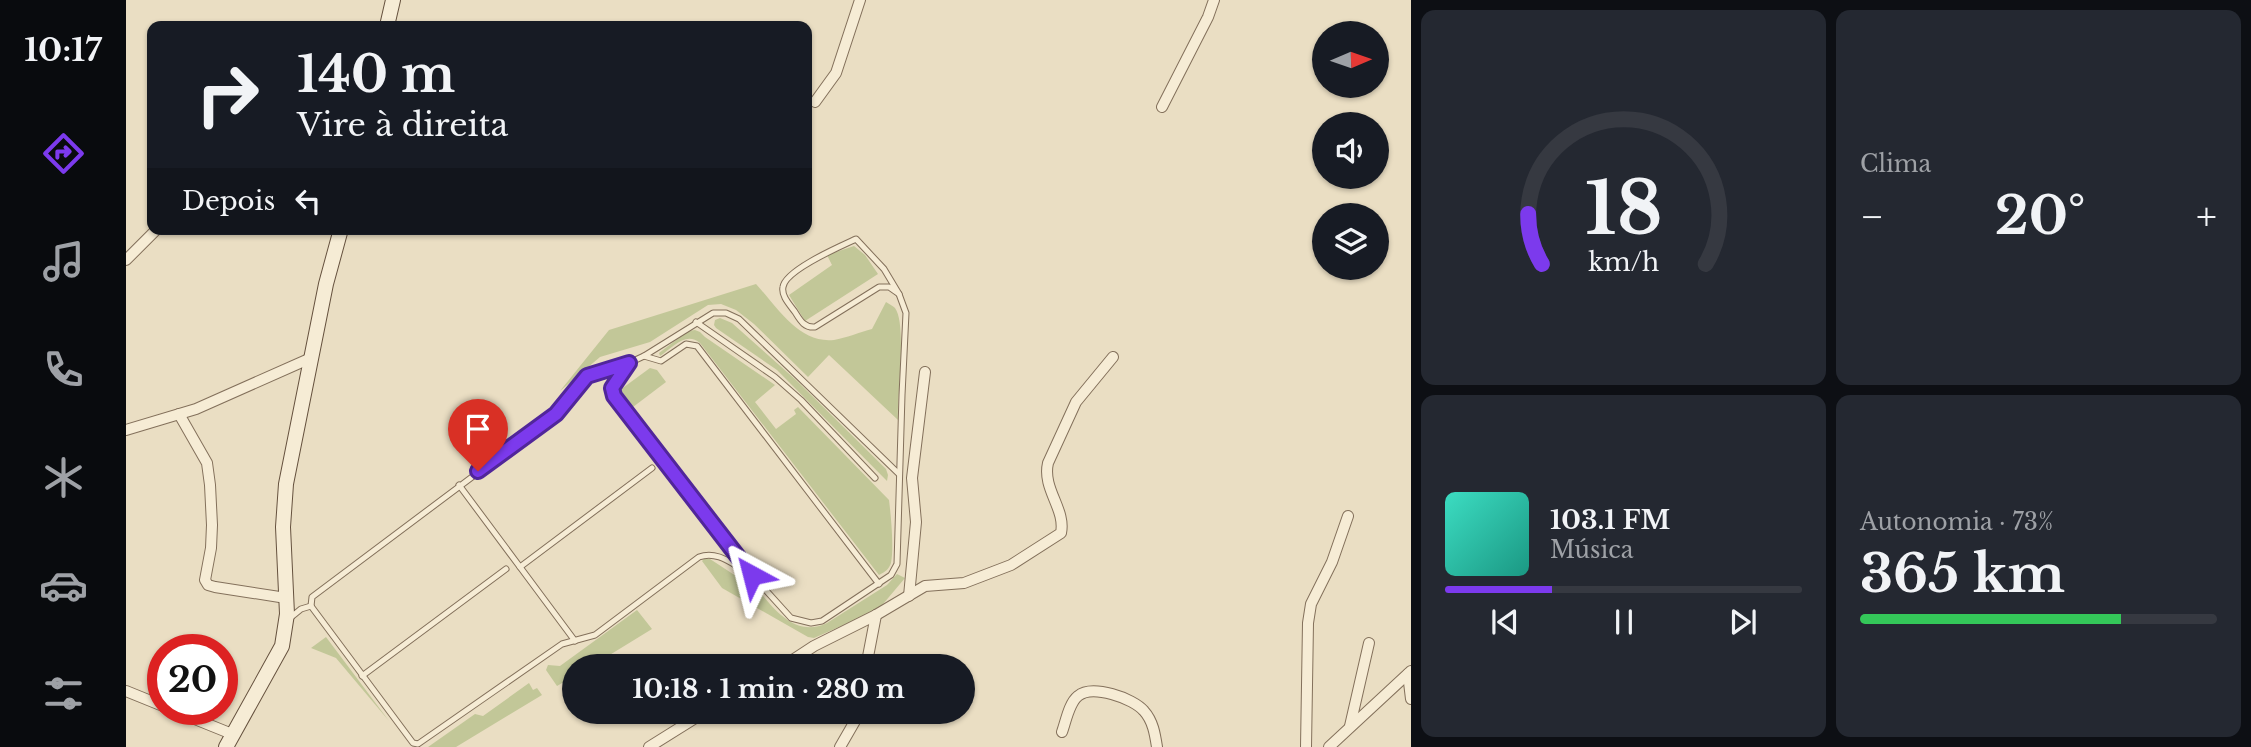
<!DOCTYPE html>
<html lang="pt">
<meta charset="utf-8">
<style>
:root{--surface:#171b24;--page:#242831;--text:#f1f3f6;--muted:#9ea1a6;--line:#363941;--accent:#7c3aed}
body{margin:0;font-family:"Libre Baskerville",serif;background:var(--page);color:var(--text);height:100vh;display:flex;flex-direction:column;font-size:26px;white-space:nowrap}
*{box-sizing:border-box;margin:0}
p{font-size:23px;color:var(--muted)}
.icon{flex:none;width:38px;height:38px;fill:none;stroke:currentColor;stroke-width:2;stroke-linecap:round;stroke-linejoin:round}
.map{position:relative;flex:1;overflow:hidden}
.details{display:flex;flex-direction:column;gap:10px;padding:10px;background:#0d0f14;width:840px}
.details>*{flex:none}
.guide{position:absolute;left:21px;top:21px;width:665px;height:214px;border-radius:14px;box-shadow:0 2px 5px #0004;background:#171b24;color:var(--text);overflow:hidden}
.needle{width:46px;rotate:88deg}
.fabs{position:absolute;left:1186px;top:21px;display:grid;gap:14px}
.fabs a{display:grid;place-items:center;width:77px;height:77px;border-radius:50%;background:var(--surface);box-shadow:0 2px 5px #0004;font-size:35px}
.speed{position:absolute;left:21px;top:634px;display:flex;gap:14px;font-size:35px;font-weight:700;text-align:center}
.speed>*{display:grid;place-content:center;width:91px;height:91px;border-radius:50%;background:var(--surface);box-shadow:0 2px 5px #0004;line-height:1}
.speed .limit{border:10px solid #d22;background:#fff;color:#111}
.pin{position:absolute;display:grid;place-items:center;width:60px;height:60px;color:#fff;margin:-72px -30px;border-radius:50% 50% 50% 0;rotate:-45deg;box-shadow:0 0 7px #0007}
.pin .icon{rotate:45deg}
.me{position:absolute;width:77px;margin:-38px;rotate:322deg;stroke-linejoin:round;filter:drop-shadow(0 0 5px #0008)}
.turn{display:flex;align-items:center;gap:24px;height:147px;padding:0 35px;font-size:32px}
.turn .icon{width:91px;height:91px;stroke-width:2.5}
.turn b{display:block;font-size:49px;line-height:60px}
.then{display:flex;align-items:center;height:66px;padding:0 35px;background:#0003;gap:14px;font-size:26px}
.big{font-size:52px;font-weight:700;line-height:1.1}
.details .widget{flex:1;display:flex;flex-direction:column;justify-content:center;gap:10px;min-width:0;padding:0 24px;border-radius:14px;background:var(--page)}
.details .dial{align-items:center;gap:0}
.dial svg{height:182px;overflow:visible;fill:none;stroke:var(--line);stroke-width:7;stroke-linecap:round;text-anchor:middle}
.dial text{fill:var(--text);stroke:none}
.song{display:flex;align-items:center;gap:21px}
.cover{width:84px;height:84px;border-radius:10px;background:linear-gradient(135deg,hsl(170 70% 55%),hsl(170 70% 35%))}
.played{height:7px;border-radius:4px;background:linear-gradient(90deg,var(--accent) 30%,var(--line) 30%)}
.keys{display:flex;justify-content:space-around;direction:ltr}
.heat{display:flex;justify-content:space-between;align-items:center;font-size:38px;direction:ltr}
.charge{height:10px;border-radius:5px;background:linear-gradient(90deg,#34c759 73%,var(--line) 0)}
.details .tiles{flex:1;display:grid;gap:10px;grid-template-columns:repeat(2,1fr)}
.trip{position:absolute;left:436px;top:654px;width:413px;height:70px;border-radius:35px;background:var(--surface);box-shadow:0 2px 5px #0004;font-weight:700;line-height:70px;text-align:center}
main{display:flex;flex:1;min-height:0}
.dock{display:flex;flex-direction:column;width:126px;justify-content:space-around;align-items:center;background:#090b0e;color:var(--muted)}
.dock .icon{width:49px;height:49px}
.dock .current{color:var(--accent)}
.dock b{font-size:32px;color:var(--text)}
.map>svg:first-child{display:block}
.green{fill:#c2c798}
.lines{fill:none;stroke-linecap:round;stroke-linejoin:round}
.lane-casing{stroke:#83705b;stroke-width:7}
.street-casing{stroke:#83705b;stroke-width:12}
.secondary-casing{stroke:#65513e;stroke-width:16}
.lane{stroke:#f6ecd5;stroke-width:5}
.street{stroke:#f6ecd5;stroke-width:10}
.secondary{stroke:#f6ecd5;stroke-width:14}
.route-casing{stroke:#51269a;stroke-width:18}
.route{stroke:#7c3aed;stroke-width:12}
</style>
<main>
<nav class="dock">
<b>10:17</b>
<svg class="icon current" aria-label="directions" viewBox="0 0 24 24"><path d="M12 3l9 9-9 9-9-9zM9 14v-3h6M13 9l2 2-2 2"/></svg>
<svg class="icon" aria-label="music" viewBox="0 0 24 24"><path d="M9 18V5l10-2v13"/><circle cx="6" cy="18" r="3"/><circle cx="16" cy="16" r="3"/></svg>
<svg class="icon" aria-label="phone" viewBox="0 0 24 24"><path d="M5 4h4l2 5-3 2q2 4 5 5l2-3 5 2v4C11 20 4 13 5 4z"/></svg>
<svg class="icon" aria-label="climate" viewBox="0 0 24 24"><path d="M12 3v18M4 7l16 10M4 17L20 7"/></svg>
<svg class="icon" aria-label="car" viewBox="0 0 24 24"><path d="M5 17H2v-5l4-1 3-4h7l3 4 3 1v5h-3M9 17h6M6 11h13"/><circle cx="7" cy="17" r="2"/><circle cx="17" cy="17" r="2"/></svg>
<svg class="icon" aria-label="filters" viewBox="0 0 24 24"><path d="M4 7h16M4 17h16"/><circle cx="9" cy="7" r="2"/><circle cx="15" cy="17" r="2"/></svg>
</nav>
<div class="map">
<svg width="1285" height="747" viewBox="0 0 1285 747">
<rect width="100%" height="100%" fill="#eadec3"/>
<!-- green -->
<g class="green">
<path d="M728 246 739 255 752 274 679 321 663 295 706 265 701 255Z"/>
<path d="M630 284C651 307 673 344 708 340 720 338 734 332 746 329L760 302C763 304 767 306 769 308 781 324 771 396 772 420L703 355 682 377 628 324 610 310 595 304 582 305 524 342 474 357 434 391 483 330Z"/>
<path d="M594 318 606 323 670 380 760 469 762 475 761 481 651 370 590 328 588 325 589 320Z"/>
<path d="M569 330 574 332 579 337 649 385 629 402 650 429 670 414 668 410 672 407 763 500C765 516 768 548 765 563 763 569 759 572 753 575L574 343C560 331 547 347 534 356L533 353 562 331Z"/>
<path d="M524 368 531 370 540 382 507 407 494 390Z"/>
<path d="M578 559H584L613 578 623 579C643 602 666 640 701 623L761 585 771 574 779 578 752 610 688 638 682 637 596 588 576 561Z"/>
<path d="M511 610 526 629 464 667H448V676L431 686 420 670 422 665 434 666Z"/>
<path d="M200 637 263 721 210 658 185 648Z"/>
<path d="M403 683 407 690 411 688 416 695 330 747H302L349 714 357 716Z"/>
</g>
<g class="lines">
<defs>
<g id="lane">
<path d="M730 239 758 269 773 294 763 287H753L689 327C678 328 674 320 669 312 664 305 655 296 657 287 659 270 715 246 730 239Z"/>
<path d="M570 322 649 377 675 400 749 478"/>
<path d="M518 356 535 361 560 344 571 346 753 584"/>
<path d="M502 364 486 389 488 396 626 575 665 618 685 623 696 621 765 575 771 564 776 395 780 313 773 294"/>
<path d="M333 485 394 567"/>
<path d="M185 606 186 597 430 414 461 376 503 363 518 356 587 313H600L613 319 773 474"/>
<path d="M164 618 175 609 185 606 287 743 292 744 436 644 469 635 573 557C592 550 607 565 623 573"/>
<path d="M449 641 394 567 526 468"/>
<path d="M236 676 380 569"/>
</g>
<g id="street">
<path d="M689 102 710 73 734 0"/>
<path d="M1036 107 1082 17 1088 0"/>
<path d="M0 260 31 229"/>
<path d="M53 414 81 463 84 485 86 525 85 548 79 580 82 585 89 587 160 598"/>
<path d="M0 430 70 409 185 358"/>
<path d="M783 596 790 522 786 478 799 372"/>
<path d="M656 667 688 646 750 615 799 586 838 583 885 565 935 533C940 509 916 489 922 463L950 402 987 357"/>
<path d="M740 667 750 615"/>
<path d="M1282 674 1285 699"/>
<path d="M0 691 37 706"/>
<path d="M44 709 106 734"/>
<path d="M1224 726 1243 643"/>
<path d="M936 732C940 721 943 703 952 696 966 684 1007 698 1018 711 1027 721 1029 734 1031 747"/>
<path d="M523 747 579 712"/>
<path d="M714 747 729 721 730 712"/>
<path d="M1180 747 1182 623 1185 604 1206 562 1222 516"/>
<path d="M1203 747 1285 671"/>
</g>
<g id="secondary">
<path d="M261 26 267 0"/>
<path d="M100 747 156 646 161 614 157 527 160 484 200 284 215 229"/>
</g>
</defs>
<!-- lane casing -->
<use href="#lane" class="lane-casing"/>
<!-- street casing -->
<use href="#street" class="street-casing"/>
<!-- secondary casing -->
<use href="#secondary" class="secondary-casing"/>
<!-- lane -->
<use href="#lane" class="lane"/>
<!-- street -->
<use href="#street" class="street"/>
<!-- secondary -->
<use href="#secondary" class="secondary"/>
</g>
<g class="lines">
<defs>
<path id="route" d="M352 471 430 414 461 376 503 363 486 388 488 396 626 575"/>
</defs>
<!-- route casing -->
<use href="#route" class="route-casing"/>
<!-- route -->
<use href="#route" class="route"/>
</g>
</svg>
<div class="fabs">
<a><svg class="needle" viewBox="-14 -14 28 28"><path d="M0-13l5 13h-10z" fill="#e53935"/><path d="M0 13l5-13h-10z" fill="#9ea1a6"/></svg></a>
<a><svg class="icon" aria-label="sound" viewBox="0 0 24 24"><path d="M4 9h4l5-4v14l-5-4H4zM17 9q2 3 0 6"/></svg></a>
<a><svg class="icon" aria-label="layers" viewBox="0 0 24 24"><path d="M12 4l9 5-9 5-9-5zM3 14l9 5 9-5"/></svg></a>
</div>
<div class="speed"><div class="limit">20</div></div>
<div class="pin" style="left:352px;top:471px;background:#d93025"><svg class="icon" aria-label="arrive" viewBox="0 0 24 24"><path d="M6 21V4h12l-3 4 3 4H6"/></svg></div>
<svg class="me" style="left:626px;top:575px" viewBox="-20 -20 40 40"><path d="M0-17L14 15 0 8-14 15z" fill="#7c3aed" stroke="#fff" stroke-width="4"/></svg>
<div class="trip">10:18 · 1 min · 280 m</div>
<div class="guide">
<div class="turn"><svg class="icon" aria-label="right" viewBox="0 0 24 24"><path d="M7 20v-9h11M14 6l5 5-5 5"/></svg><div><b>140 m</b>Vire à direita</div></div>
<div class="then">Depois<svg class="icon" aria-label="left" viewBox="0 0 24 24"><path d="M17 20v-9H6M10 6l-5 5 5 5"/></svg></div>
</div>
</div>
<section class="details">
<div class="tiles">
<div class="widget dial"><svg viewBox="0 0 100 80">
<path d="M14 69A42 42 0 1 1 86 69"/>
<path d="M14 69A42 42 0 0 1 8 47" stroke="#7c3aed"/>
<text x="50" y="56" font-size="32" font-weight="700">18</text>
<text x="50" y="72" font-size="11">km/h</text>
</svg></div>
<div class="widget"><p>Clima</p>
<div class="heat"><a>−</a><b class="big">20°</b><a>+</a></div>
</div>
<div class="widget">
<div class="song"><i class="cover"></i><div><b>103.1 FM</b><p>Música</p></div></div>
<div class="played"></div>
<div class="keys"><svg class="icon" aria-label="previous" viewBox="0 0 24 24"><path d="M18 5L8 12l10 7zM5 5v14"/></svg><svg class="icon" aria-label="pause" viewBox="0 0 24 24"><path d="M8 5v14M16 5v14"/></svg><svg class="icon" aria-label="next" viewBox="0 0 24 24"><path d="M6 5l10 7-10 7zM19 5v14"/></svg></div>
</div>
<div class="widget"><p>Autonomia · 73%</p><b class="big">365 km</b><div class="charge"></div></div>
</div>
</section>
</main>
